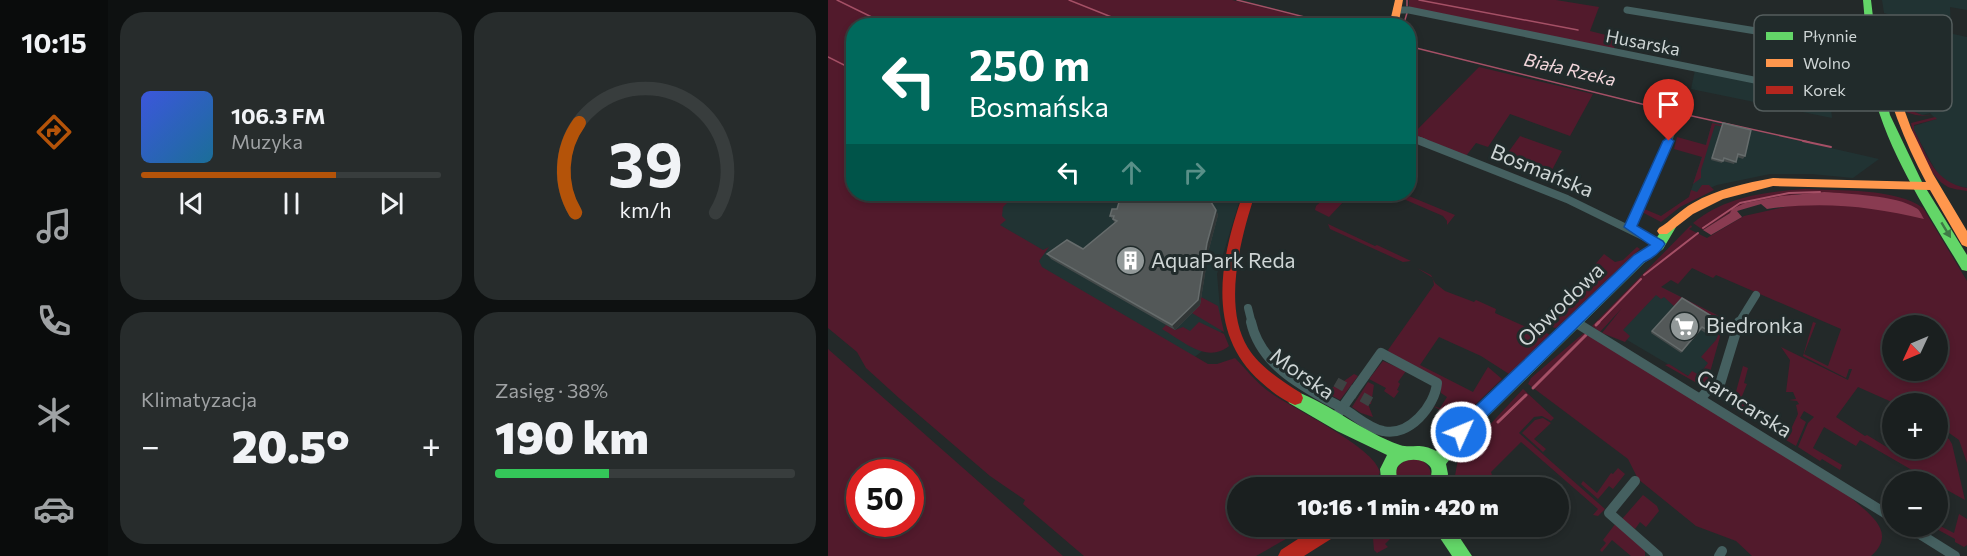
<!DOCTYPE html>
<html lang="pl">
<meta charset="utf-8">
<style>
:root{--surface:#1a1f1f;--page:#272c2c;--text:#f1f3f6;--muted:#9fa2a4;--line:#383d3d;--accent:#b45309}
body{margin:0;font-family:Commissioner,sans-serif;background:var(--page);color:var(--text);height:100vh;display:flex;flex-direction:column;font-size:22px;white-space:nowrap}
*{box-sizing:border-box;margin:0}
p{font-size:20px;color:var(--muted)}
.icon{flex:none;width:33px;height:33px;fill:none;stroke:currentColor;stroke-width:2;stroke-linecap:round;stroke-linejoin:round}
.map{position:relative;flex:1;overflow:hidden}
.drawer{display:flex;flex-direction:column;gap:12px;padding:12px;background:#0e1111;width:720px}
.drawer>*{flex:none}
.hud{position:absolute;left:18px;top:18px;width:570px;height:183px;border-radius:24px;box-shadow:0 3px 9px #0003,0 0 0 2px var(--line);background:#00695c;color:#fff;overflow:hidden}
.needle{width:39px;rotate:226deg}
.controls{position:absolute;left:1054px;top:315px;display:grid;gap:12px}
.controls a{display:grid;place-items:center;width:66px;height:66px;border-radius:50%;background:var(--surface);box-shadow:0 3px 9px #0003,0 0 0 2px var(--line);font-size:30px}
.speed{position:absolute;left:18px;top:459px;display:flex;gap:12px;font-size:30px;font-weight:700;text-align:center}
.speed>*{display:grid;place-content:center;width:78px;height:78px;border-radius:50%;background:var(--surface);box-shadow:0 3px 9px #0003,0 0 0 2px var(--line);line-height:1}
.speed .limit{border:9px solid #d22;background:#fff;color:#111}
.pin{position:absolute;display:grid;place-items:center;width:51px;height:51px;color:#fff;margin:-62px -26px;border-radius:50% 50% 50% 0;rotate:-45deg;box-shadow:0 0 6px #0007}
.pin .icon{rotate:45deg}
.me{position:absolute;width:66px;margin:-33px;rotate:46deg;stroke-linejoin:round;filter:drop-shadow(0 0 4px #0008)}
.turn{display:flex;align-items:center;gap:21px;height:126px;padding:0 24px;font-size:27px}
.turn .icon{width:78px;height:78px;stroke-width:2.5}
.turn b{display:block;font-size:42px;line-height:51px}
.lanes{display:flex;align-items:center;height:57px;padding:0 24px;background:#0003;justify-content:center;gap:30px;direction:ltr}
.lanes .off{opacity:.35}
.big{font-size:45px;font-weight:800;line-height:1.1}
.drawer .widget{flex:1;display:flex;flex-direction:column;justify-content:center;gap:9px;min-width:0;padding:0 21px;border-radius:24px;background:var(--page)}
.drawer .dial{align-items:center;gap:0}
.dial svg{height:156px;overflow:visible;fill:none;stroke:var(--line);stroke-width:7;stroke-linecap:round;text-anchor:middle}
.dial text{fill:var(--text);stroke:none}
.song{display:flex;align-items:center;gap:18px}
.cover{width:72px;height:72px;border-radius:9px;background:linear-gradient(135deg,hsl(230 70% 55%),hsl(200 70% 35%))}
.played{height:6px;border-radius:3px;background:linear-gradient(90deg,var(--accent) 65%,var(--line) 65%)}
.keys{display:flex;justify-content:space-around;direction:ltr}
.heat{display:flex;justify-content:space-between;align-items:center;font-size:33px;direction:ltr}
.charge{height:9px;border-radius:4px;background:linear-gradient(90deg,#34c759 38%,var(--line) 0)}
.drawer .tiles{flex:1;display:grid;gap:12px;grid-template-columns:repeat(2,1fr)}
.trip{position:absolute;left:399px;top:477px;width:342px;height:60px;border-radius:30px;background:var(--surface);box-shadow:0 3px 9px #0003,0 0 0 2px var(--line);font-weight:800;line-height:60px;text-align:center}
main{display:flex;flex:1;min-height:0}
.tabs{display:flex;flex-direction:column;width:108px;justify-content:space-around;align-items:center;background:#0a0c0c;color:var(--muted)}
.tabs .icon{width:42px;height:42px}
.tabs .active{color:var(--accent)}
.tabs b{font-size:27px;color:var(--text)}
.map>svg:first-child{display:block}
.built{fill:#213333}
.green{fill:#521a2c;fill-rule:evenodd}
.forest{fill:#893b51}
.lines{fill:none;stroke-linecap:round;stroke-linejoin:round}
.stream-far2{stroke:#a55066;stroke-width:1.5}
.stream-far1{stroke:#a55066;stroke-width:2}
.stream{stroke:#a55066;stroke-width:3}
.street-tunnel{stroke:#3d4343;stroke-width:10;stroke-dasharray:10 5;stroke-linecap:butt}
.street-far2{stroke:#456060;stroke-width:7}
.street-far1{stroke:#456060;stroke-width:8}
.street{stroke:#456060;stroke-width:10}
.fast{fill:#63d668;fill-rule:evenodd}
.slow{fill:#ff974d;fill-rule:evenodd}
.jam{fill:#b3261e;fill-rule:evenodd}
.wall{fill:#444a4a}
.shaded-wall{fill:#313636}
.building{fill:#535858;stroke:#666c6c;stroke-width:1.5}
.oneway{fill:#3f7846}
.route{fill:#1a73e8;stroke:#114b97;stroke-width:1.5}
.labels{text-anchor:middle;stroke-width:6;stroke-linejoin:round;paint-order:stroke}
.far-street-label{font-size:18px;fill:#ced5d5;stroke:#212b2b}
.far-water-label{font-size:18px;font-style:italic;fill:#f3d7dc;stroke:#212b2b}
.street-label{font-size:21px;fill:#ced5d5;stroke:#212b2b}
.poi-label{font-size:21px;fill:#ced5d5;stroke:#212b2b;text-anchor:start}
.key{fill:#212b2b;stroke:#555e5e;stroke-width:1.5}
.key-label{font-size:16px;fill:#ced5d5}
</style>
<main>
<nav class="tabs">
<b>10:15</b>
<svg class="icon active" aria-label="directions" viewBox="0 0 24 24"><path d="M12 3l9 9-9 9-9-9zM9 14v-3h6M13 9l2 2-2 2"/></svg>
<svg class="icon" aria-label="music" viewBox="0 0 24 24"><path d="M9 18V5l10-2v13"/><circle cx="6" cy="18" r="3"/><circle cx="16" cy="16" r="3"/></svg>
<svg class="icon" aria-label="phone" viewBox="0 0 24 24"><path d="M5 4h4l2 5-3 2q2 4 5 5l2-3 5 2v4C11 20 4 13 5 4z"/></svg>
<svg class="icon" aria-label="climate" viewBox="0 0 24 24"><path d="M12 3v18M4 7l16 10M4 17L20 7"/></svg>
<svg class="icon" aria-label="car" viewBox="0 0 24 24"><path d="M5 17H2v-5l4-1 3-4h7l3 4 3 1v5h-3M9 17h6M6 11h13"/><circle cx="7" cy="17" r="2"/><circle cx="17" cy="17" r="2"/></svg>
</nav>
<section class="drawer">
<div class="tiles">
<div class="widget">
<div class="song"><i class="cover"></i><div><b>106.3 FM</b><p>Muzyka</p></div></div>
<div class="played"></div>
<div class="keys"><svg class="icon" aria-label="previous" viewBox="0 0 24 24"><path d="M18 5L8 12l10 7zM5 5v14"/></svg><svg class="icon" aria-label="pause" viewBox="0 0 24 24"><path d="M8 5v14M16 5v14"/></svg><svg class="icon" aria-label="next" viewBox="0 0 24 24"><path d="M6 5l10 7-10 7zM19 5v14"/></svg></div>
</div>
<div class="widget dial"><svg viewBox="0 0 100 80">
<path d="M14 69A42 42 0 1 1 86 69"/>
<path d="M14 69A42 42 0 0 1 16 23" stroke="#b45309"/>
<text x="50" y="56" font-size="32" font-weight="700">39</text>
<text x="50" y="72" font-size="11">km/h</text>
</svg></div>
<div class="widget"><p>Klimatyzacja</p>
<div class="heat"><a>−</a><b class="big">20.5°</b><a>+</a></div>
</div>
<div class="widget"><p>Zasięg · 38%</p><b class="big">190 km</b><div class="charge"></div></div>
</div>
</section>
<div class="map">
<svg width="1139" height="556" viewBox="0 0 1139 556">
<rect width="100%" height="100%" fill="#232929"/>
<!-- built -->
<g class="built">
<path d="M1054 0H1139V10L1122 7 1123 32 1056 13Z"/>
<path d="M1116 32 1139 37V188L1125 185 1110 175 1086 130V126L1108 119 1102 113 1094 115 1082 110 1067 45 1117 63Z"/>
<path d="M867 70 1002 97 1004 118 863 89Z"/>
<path d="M885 121 1051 159 1025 178 984 174H942L889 185 861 197Z"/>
<path d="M169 194H412L413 196 389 274 394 331 373 352 364 359 129 217Z"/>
<path d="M833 287 897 319 879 382 872 383 789 334Z"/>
</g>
<!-- green -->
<g class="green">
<path d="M0 0H404L506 25 26 26V194H188L175 207 174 216 178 220 172 225 215 250 221 247 211 261 214 267 380 364H389L407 358C418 369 427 381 440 391 463 408 546 446 552 472L549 480 541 488H410V526L479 527 428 556H256L195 504 197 500 162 476 71 398 38 368 29 352 0 328Z"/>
<path d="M581 0H728L771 7 762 31 790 38 785 51 581 9Z"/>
<path d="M1060 37 1061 43 1067 45 1082 110 1094 115H1104C1093 116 1085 116 1075 110 1071 97 1070 84 1068 73 1066 62 1060 48 1060 37Z"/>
<path d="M651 67 765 94 742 136 682 114 660 147 648 143 638 156 585 134Z"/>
<path d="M1107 117 1109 119 1086 125V130C1100 157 1106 182 1139 188V191C1133 190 1125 189 1120 187 1101 177 1086 143 1083 123Z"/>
<path d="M884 123 921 131V132L887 125 873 170V178L865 184 874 157 846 149 849 137 878 145Z"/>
<path d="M692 136 734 151 724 170 679 154Z"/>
<path d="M874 185H881L886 190 852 207 833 222 812 211 814 208 833 216 861 197 863 190 869 192Z"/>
<path d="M977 189C1010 191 1069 188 1095 208L1139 281V463L1131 440 1110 425V404L1066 403 1030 387 1008 417 1037 436 1039 435 1070 454 1073 449 1110 448V433L1121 439 1124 444 1137 500 1110 485V482L1103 481 1032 440 1028 446 996 427 985 448 1014 465 1012 470 994 459 992 461 970 447 980 423 986 417 976 411 972 418 978 422 968 446 958 440 970 414 968 405 971 404 969 401 961 400 968 399 965 392H958L962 360 953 347 1020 380 1024 369H1021L1018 378 975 356 985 322 988 323 976 354 1000 366 1013 329 888 275 885 278 864 268 850 284 843 280 833 287 897 319 879 383 874 386 837 365 841 364 860 376 864 371 871 375 880 363 873 357 888 340 894 326 886 318 847 307 836 297 833 299 828 295 795 330 802 336 797 342 774 333 794 308 772 332 764 326 863 225 864 227 861 229 879 238 916 216 966 205 997 204 1056 209 1095 218 993 194H971L917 203 875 230 865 223C898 196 938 192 977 189ZM1065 326H1110V370H1065Z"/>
<path d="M501 194 517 200 501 217 487 210 488 206Z"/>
<path d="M564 194H576L627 215 619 225V221L615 216Z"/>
<path d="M500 224 547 246 549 245 583 261 575 262 502 229Z"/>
<path d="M809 247 812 249 732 327 727 328 716 324H720L726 317 724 315 776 254 787 262 795 260Z"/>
<path d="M588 264 589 268 603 275 607 283 617 291 646 302 648 300 668 309 667 313 709 332 712 329 722 335 685 374H681L653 356 611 337 592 365 645 392 660 367 674 379 630 421 609 437 602 436 628 413 619 405 612 410 605 406 612 408 619 397 613 393V383L561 353 560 350 606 285 605 278 589 268Z"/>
<path d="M373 297 390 306 396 332 364 313 372 305Z"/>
<path d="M371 322 396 334 401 346C379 364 355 341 334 329L338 325 347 330 355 327 362 331Z"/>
<path d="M757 332 1020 495C1039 513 1071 531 1043 556H924L908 541 868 526 810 479 800 459 700 384 703 378Z"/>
<path d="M0 349 235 556H0ZM32 472H82V524H32Z"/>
<path d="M555 361 578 371 570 382 572 384 569 390 571 391 566 398 556 391 558 388 541 379Z"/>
<path d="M915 366 920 368 916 383 919 384 912 401 927 411 922 419 902 406 904 399H906Z"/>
<path d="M526 374 530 376 512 400 493 390 509 386Z"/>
<path d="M540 382 546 385 543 404H540L545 417 533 413 524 407Z"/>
<path d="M695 389 726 418 723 421 714 416 706 417 691 433 777 509 770 516 765 515 770 509 693 442 663 472 664 475H660L648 487H625L630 459Z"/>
<path d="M715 418 723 423 706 439 718 449 715 452 694 433 707 420Z"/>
<path d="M589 457C600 464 607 471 600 485L597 487 573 488C560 472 572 459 589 457Z"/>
<path d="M790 468 797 474 785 489 781 486 770 499 753 484 755 481 769 493 783 473 785 474Z"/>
<path d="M815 495 829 506 831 511 818 527 812 522 807 529 794 519Z"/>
<path d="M1131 514 1139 519V545L1136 547 1127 542V539L1105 527 1110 525 1126 533Z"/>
<path d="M788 523 817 549V556H803L784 540 774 552 772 550 778 543 775 540Z"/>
<path d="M539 527H569L565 530 568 533 557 544 560 547 549 553 546 550 545 538Z"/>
</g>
<!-- forest -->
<path class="forest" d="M996 192C1020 194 1068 195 1088 208 1092 210 1093 214 1096 219 1043 206 993 201 939 209L933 204 909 211 914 217 883 235 875 230 902 213 904 209 917 203 953 196Z"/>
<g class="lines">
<!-- stream-far2 -->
<g class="stream-far2">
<path d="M9 0 62 26"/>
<path d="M241 0 306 26"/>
<path d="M409 0 512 26"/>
<path d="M579 0V6"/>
<path d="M591 0 750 30"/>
<path d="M576 23 579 13"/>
<path d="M580 46 846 112 981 142"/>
<path d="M0 57 26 70"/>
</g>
<!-- stream-far1 -->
<g class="stream-far1">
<path d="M975 141 1003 147"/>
<path d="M875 228 912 203 961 193 992 192"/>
<path d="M816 275 870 233"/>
<path d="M769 324 813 279"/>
</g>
<!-- stream -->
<g class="stream">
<path d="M768 325 771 322"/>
<path d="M705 388 758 335"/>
<path d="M670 422 698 395"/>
<path d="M640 455 661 431"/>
</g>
<!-- street-tunnel -->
<path class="street-tunnel" d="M508 382 543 402"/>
<!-- street-far2 -->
<g class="street-far2">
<path d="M570 10H581L1054 106"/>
<path d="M799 10 1045 50"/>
<path d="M953 36 956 69"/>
<path d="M580 136 596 142"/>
<path d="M840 142 849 118"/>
</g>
<!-- street-far1 -->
<g class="street-far1">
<path d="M592 141 739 199 831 244"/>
<path d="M802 227 841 141"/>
<path d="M420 308 424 324"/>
<path d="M747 322 750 324"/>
<path d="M910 324 928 295"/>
</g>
<!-- street -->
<g class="street">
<path d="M423 322C433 367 478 388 514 408"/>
<path d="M747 322 1065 518"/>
<path d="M553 353 609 383C607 406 581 437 555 431 540 428 527 415 514 408Z"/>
<path d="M872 399 880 390 892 384 911 322"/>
<path d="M505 421 514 408"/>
<path d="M807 481 781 513 830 556"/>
<path d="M1079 526 1127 556"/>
<path d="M891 556 894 551"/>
</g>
<!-- fast -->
<g class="fast">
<path d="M1035 0H1043L1051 68 1062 115 1094 182 1139 255V271L1134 270C1100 213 1062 157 1045 92 1038 62 1038 30 1035 0Z"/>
<path d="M842 222 848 227 835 249 816 263 639 437 618 464 620 474 617 488H600C601 482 605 474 603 468 597 457 574 457 569 468 567 474 570 482 571 488H554L552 469 559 455 509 431 461 403 459 398 461 393 467 391C504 405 535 432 572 445 584 449 591 442 608 451L627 427 806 255 825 243 838 224Z"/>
<path d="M604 526H624L644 556H624Z"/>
</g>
<!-- slow -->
<g class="slow">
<path d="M567 0H575L570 26H561Z"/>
<path d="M1054 50 1059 53 1065 79 1083 128 1105 174 1139 231V247L1134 245 1102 190 945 186 895 199 865 214 839 234H831L829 231 831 228C843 221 852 210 865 203 889 189 918 183 945 178L1098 182C1076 141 1060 98 1049 53Z"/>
</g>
<!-- jam -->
<g class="jam">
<path d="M415 194H427C413 237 394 306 420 348 432 367 454 381 473 393L475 398 473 403 467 405C454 400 443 391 433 382 376 332 393 257 415 194Z"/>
<path d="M490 526H517L514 532 476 556H450L453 550Z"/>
</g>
</g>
<!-- wall -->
<g class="wall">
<path d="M895 123 917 156 915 159 909 157 906 164 895 161 894 163 883 160Z"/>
<path d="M368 194 370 200 369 202 388 210 390 215 381 249 372 305 347 330 223 259 219 254 255 249 287 223 282 216 289 209Z"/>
<path d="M890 320 879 334 873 330 853 353 823 333 824 331Z"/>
</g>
<!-- shaded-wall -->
<g class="shaded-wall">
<path d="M368 194 370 200 368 208 366 202Z"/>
<path d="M388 210 390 215 381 249 372 305 347 330 344 325 379 243Z"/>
</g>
<!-- building -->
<g class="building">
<path d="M895 123 923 130 917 156 910 154 908 162 896 158 895 161 884 158Z"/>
<path d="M299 194H368L366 202H383L388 210 379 243 370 300 344 325 219 254 239 240 255 249 289 221 285 219 286 216H282L284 209H289L292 199Z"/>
<path d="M854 298 890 320 881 331 874 327 854 351 824 331Z"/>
</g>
<!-- one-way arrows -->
<defs><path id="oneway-solid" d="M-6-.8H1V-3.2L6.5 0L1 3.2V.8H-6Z" transform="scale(1.5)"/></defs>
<use class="oneway" href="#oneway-solid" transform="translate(1118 230) rotate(59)"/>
<!-- route -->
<path class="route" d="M841 137 846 141 809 226 835 241 837 244C832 253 825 258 816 262L638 437 633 439 627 437 624 432 627 426 806 255 822 245 796 227 835 141Z"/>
<!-- icons -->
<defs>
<symbol id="building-disc" viewBox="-11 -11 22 22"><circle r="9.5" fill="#929999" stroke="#212b2b"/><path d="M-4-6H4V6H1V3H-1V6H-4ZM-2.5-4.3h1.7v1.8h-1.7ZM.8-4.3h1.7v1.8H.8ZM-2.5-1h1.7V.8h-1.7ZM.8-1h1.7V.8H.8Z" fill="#fff"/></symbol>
<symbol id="supermarket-disc" viewBox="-11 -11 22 22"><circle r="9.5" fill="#929999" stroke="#212b2b"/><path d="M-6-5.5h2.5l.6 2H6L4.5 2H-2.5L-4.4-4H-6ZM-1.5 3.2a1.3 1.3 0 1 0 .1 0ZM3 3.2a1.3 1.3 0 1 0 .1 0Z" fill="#fff"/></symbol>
</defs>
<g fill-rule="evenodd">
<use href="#building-disc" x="286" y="244" width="33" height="33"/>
<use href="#supermarket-disc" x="840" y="310" width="33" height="33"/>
</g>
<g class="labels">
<!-- far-street labels -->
<g class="far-street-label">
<text transform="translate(815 43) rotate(11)" y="6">Husarska</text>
</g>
<!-- far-water labels -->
<g class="far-water-label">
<text transform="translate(742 70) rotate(13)" y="6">Biała Rzeka</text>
</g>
<!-- street labels -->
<g class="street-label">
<text transform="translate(714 171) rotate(22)" y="7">Bosmańska</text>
<text transform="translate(733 305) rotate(-44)" y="7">Obwodowa</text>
<text transform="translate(474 374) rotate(35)" y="7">Morska</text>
<text transform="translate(916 404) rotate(32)" y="7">Garncarska</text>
</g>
<!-- poi labels -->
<g class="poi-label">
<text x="323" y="268">AquaPark Reda</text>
<text x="878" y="333">Biedronka</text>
</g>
</g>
<!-- legend -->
<rect x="926" y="15" width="198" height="96" rx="9" class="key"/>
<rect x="938" y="32" width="27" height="8" fill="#63d668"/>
<rect x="938" y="59" width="27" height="8" fill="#ff974d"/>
<rect x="938" y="86" width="27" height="8" fill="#b3261e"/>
<g class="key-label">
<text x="975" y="42">Płynnie</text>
<text x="975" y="69">Wolno</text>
<text x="975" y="96">Korek</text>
</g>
</svg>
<div class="controls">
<a><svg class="needle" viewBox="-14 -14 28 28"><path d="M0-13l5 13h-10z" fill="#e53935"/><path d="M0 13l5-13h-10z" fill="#9fa2a4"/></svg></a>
<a>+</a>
<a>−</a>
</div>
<div class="speed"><div class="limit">50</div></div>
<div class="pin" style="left:841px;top:141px;background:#d93025"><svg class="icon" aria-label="arrive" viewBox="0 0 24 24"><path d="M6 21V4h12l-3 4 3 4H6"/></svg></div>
<svg class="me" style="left:633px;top:432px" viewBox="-20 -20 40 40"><circle r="17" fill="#1a73e8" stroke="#fff" stroke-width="3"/><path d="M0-11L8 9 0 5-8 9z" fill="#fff"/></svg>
<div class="trip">10:16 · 1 min · 420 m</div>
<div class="hud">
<div class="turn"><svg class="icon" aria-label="left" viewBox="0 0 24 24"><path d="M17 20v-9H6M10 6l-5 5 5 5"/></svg><div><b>250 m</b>Bosmańska</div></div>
<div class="lanes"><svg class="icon" aria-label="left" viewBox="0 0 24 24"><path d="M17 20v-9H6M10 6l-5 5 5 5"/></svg><svg class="icon off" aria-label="ahead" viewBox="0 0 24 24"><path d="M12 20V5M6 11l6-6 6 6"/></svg><svg class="icon off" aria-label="right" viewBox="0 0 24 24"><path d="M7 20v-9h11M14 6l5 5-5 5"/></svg></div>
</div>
</div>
</main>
